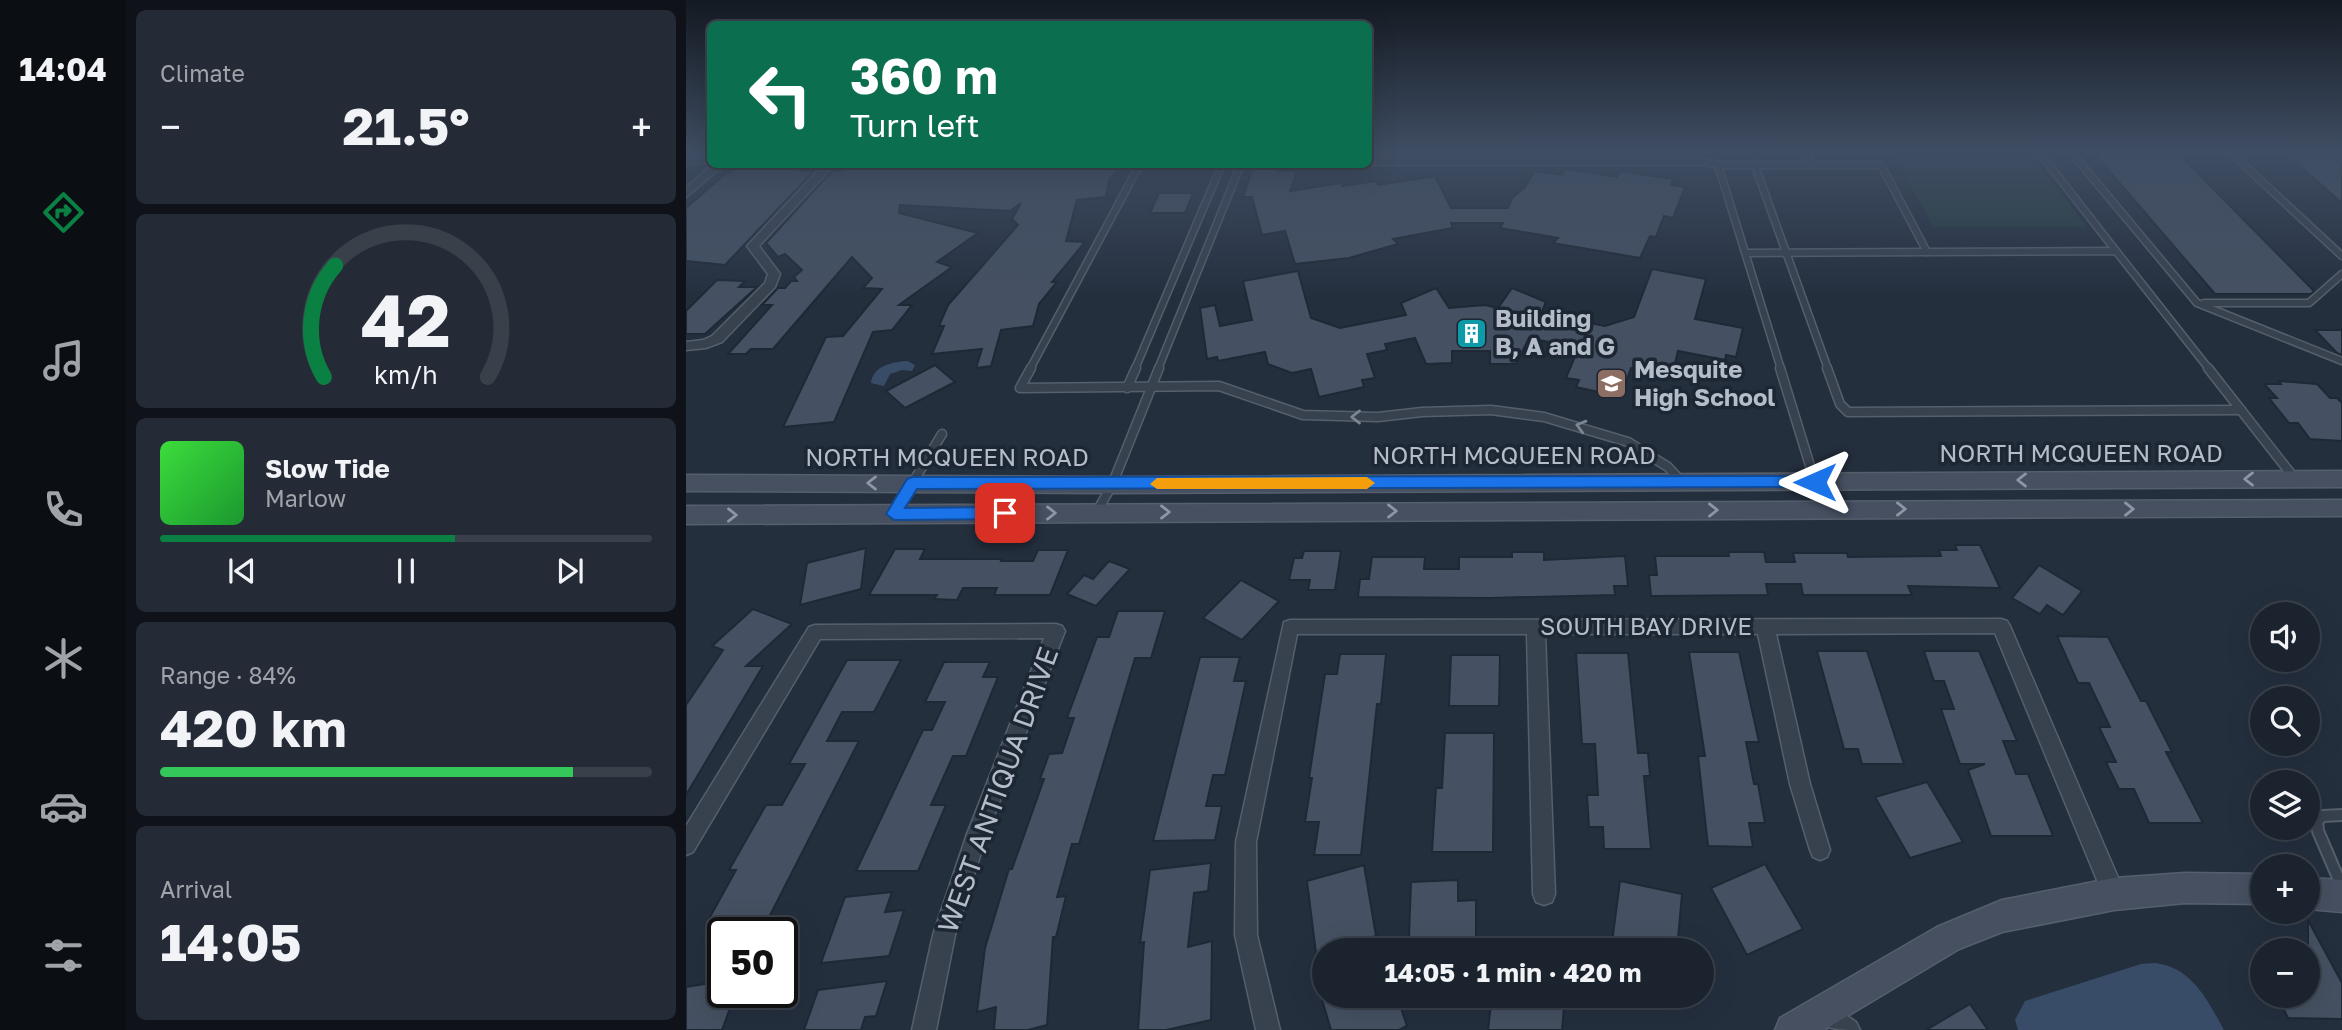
<!DOCTYPE html>
<meta charset="utf-8">
<style>
:root{--surface:#1b232e;--page:#242b36;--text:#f1f3f6;--muted:#a0a4aa;--line:#39404a;--accent:#0b8043}
body{margin:0;font-family:"Golos Text",sans-serif;background:var(--page);color:var(--text);height:100vh;display:flex;flex-direction:column;font-size:26px;white-space:nowrap}
*{box-sizing:border-box;margin:0}
p{font-size:23px;color:var(--muted)}
.icon{flex:none;width:38px;height:38px;fill:none;stroke:currentColor;stroke-width:2;stroke-linecap:round;stroke-linejoin:round}
.map{position:relative;flex:1;overflow:hidden}
.panel{display:flex;flex-direction:column;gap:10px;padding:10px;background:#0f1319;width:560px}
.panel>*{flex:none}
.banner{position:absolute;left:21px;top:21px;width:665px;height:147px;border-radius:10px;box-shadow:0 7px 28px #0002,0 0 0 2px var(--line);background:#0b6e4f;color:#fff;overflow:hidden}
.controls{position:absolute;left:1564px;top:602px;display:grid;gap:14px}
.controls a{display:grid;place-items:center;width:70px;height:70px;border-radius:50%;background:var(--surface);box-shadow:0 7px 28px #0002,0 0 0 2px var(--line);font-size:35px}
.speed{position:absolute;left:21px;top:917px;display:flex;gap:14px;font-size:35px;font-weight:700;text-align:center}
.speed>*{display:grid;place-content:center;width:91px;height:91px;border-radius:50%;background:var(--surface);box-shadow:0 7px 28px #0002,0 0 0 2px var(--line);line-height:1}
.speed .limit{border:4px solid #111;border-radius:10px;background:#fff;color:#111}
.pin{position:absolute;display:grid;place-items:center;width:60px;height:60px;color:#fff;margin:-30px;border-radius:14px;box-shadow:0 4px 10px #0006}
.me{position:absolute;width:77px;margin:-38px;rotate:270deg;stroke-linejoin:round;filter:drop-shadow(0 0 5px #0008)}
.turn{display:flex;align-items:center;gap:24px;height:147px;padding:0 28px;font-size:32px}
.turn .icon{width:91px;height:91px;stroke-width:2.5}
.turn b{display:block;font-size:49px;line-height:60px}
.big{font-size:52px;font-weight:700;line-height:1.1}
.panel .tile{flex:1;display:flex;flex-direction:column;justify-content:center;gap:10px;min-width:0;padding:0 24px;border-radius:10px;background:var(--page)}
.panel .dial{align-items:center;gap:0}
.dial svg{height:182px;overflow:visible;fill:none;stroke:var(--line);stroke-width:7;stroke-linecap:round;text-anchor:middle}
.dial text{fill:var(--text);stroke:none}
.song{display:flex;align-items:center;gap:21px}
.cover{width:84px;height:84px;border-radius:10px;background:linear-gradient(135deg,hsl(120 70% 55%),hsl(130 70% 35%))}
.played{height:7px;border-radius:4px;background:linear-gradient(90deg,var(--accent) 60%,var(--line) 60%)}
.keys{display:flex;justify-content:space-around;direction:ltr}
.heat{display:flex;justify-content:space-between;align-items:center;font-size:38px;direction:ltr}
.charge{height:10px;border-radius:5px;background:linear-gradient(90deg,#34c759 84%,var(--line) 0)}
.trip{position:absolute;left:626px;top:938px;width:402px;height:70px;border-radius:35px;background:var(--surface);box-shadow:0 7px 28px #0002,0 0 0 2px var(--line);font-weight:700;line-height:70px;text-align:center}
main{display:flex;flex:1;min-height:0}
.dock{display:flex;flex-direction:column;width:126px;justify-content:space-around;align-items:center;background:#0b0e12;color:var(--muted)}
.dock .icon{width:49px;height:49px}
.dock .on{color:var(--accent)}
.dock b{font-size:32px;color:var(--text)}
.map>svg:first-child{display:block}
.green{fill:#263c3f}
.water{fill:#394c67}
.building{fill:#455162;stroke:#1f2835;stroke-width:2}
.lines{fill:none;stroke-linecap:round;stroke-linejoin:round}
.lane-far2-casing{stroke:#565f6c;stroke-width:9}
.lane-far1-casing{stroke:#565f6c;stroke-width:11}
.lane-casing{stroke:#565f6c;stroke-width:14}
.street-casing{stroke:#565f6c;stroke-width:3}
.secondary-casing{stroke:#565f6c;stroke-width:3}
.lane-far2{stroke:#38414e;stroke-width:6}
.lane-far1{stroke:#38414e;stroke-width:8}
.lane{stroke:#38414e;stroke-width:10}
.street{fill:#38414e;fill-rule:evenodd}
.secondary{fill:#465061;fill-rule:evenodd}
.oneway{stroke:#7c8592}
.oneway2{stroke:#8e96a5}
.route{fill:#1a73e8;stroke:#114b97;stroke-width:2}
.slow{fill:#f59e0b}
.labels{text-anchor:middle;stroke-width:7;stroke-linejoin:round;paint-order:stroke}
.poi-label{font-size:24px;font-weight:bold;fill:#b4bcc9;stroke:#1d2633;text-anchor:start}
.street-label{font-size:24px;fill:#b4bcc9;stroke:#1d2633}
.near-street-label{font-size:28px;fill:#b4bcc9;stroke:#1d2633}
</style>
<main>
<nav class="dock">
<b>14:04</b>
<svg class="icon on" aria-label="directions" viewBox="0 0 24 24"><path d="M12 3l9 9-9 9-9-9zM9 14v-3h6M13 9l2 2-2 2"/></svg>
<svg class="icon" aria-label="music" viewBox="0 0 24 24"><path d="M9 18V5l10-2v13"/><circle cx="6" cy="18" r="3"/><circle cx="16" cy="16" r="3"/></svg>
<svg class="icon" aria-label="phone" viewBox="0 0 24 24"><path d="M5 4h4l2 5-3 2q2 4 5 5l2-3 5 2v4C11 20 4 13 5 4z"/></svg>
<svg class="icon" aria-label="climate" viewBox="0 0 24 24"><path d="M12 3v18M4 7l16 10M4 17L20 7"/></svg>
<svg class="icon" aria-label="car" viewBox="0 0 24 24"><path d="M5 17H2v-5l4-1 3-4h7l3 4 3 1v5h-3M9 17h6M6 11h13"/><circle cx="7" cy="17" r="2"/><circle cx="17" cy="17" r="2"/></svg>
<svg class="icon" aria-label="filters" viewBox="0 0 24 24"><path d="M4 7h16M4 17h16"/><circle cx="9" cy="7" r="2"/><circle cx="15" cy="17" r="2"/></svg>
</nav>
<section class="panel">
<div class="tile"><p>Climate</p>
<div class="heat"><a>−</a><b class="big">21.5°</b><a>+</a></div>
</div>
<div class="tile dial"><svg viewBox="0 0 100 80">
<path d="M14 69A42 42 0 1 1 86 69"/>
<path d="M14 69A42 42 0 0 1 19 20" stroke="#0b8043"/>
<text x="50" y="56" font-size="32" font-weight="700">42</text>
<text x="50" y="72" font-size="11">km/h</text>
</svg></div>
<div class="tile">
<div class="song"><i class="cover"></i><div><b>Slow Tide</b><p>Marlow</p></div></div>
<div class="played"></div>
<div class="keys"><svg class="icon" aria-label="previous" viewBox="0 0 24 24"><path d="M18 5L8 12l10 7zM5 5v14"/></svg><svg class="icon" aria-label="pause" viewBox="0 0 24 24"><path d="M8 5v14M16 5v14"/></svg><svg class="icon" aria-label="next" viewBox="0 0 24 24"><path d="M6 5l10 7-10 7zM19 5v14"/></svg></div>
</div>
<div class="tile"><p>Range · 84%</p><b class="big">420 km</b><div class="charge"></div></div>
<div class="tile"><p>Arrival</p><b class="big">14:05</b></div>
</section>
<div class="map">
<svg width="1656" height="1030" viewBox="0 0 1656 1030">
<rect width="100%" height="100%" fill="#242f3e"/>
<!-- green -->
<path class="green" d="M1347 157 1401 227H1248L1209 159Z"/>
<!-- water -->
<g class="water">
<path d="M221 361 229 365 226 371 216 370 204 374 198 386 185 383C187 366 206 362 221 361Z"/>
<path d="M1469 963C1506 967 1522 1001 1538 1030H1332L1329 1020 1339 1001 1455 964Z"/>
</g>
<!-- building -->
<g class="building">
<path d="M1407 152H1491L1628 291 1625 294H1529Z"/>
<path d="M1598 152H1656V203Z"/>
<path d="M203 164H438L423 180 420 197 391 200 380 241 399 242 366 282H371L353 304 347 326 315 330 305 366 290 368 296 349 246 354 258 326H253L262 305 332 225 326 219 335 203 324 211 214 205 213 213 292 233 251 262 266 267 213 305H226L206 330 187 332 148 422 97 427 140 337 157 336 196 289 177 288 186 278 166 257 87 349H65L60 354H42L86 305H76L92 288H99L105 281H111L108 277 116 270 99 254 92 257 80 243 146 171H155L160 166Z"/>
<path d="M51 166H120L115 171H128L39 265 0 261V208L40 173H44Z"/>
<path d="M593 167 592 171H611L604 191 655 183 656 186 690 181 692 185 749 176 765 208H822L826 198 839 187 848 171 876 175 879 169 931 177 934 171 987 179 985 185 999 187 987 218 978 216 970 237 964 236 954 258 867 243 872 238 814 228 817 223H765L767 228 707 239 712 244 663 258 609 264 599 231 576 235 566 197H557L567 168Z"/>
<path d="M473 193H507L499 213H464Z"/>
<path d="M966 269 1020 279 1009 319 1057 328 1050 357 1040 355 1039 360 992 351 989 363 964 371 945 368 935 397 890 387 893 380 880 378 890 354 870 350 873 344 843 338 830 364H804V351H766V363L740 364 729 338 699 344 701 350 681 354 689 378 676 380 678 387 633 397 625 369 606 373 582 364 579 352 532 361 531 357 521 359 514 308 529 305 534 326 566 320 557 281 612 271 625 318 654 328 720 315 715 303 750 288 763 308 799 305 812 308 826 288 860 302 855 314 919 326 948 317Z"/>
<path d="M31 280 59 281 53 287H71L19 334H0V311Z"/>
<path d="M1629 330H1656V355L1651 353Z"/>
<path d="M249 365 269 382 219 408 200 391Z"/>
<path d="M1593 381 1631 384 1644 398H1651L1656 403V441L1624 439 1612 423H1603L1583 398H1591L1578 384H1595Z"/>
<path d="M1269 545H1294L1314 588 1222 586 1226 595H1117L1115 584H1080L1082 595 965 596 963 575H971L969 556H1043L1042 552H1078L1080 562H1109L1107 553H1161L1162 557 1255 556 1253 550H1271Z"/>
<path d="M180 548 175 589 114 605 121 563Z"/>
<path d="M209 549H239L234 559H316L315 561H347L352 550H382L364 595H308L311 588H277L271 600 248 599 251 595H183Z"/>
<path d="M618 551H655L649 590H622L624 580H603L608 558H616Z"/>
<path d="M826 552H858V560L939 556 942 586H928L929 595 803 598 672 597 674 579H683L686 557H739L738 569H773V557H826Z"/>
<path d="M423 561 444 569 410 606 381 594 398 575 407 579Z"/>
<path d="M1353 565 1396 591 1377 615 1361 605 1354 614 1326 598Z"/>
<path d="M555 580 593 601 556 640 517 618Z"/>
<path d="M67 609 106 624 60 666H77L0 795V705L37 650 26 646Z"/>
<path d="M432 611H479L465 658H449L393 844H386L371 897 380 896 370 937H367L361 1025 342 1030H308L310 1007 291 1012 299 948 323 869H326L358 779H354L363 754 376 753 388 718H381L411 637H423Z"/>
<path d="M1371 636 1422 637 1455 701H1460L1486 752H1480L1517 823H1463L1448 789H1433L1420 762H1430L1413 727H1424L1403 683H1392Z"/>
<path d="M1131 651H1181L1218 764H1176L1172 749H1158Z"/>
<path d="M1238 651H1293L1331 741H1317L1330 774H1342L1367 836H1305L1282 770 1299 764H1274L1255 709H1268L1258 681H1248Z"/>
<path d="M1003 652H1053L1073 742H1060L1068 784H1072L1079 823H1063L1067 847 1022 846 1012 756H1019Z"/>
<path d="M890 653H942L952 753H962L964 776H958L965 849H918L917 827H903L901 795H912L909 744H896Z"/>
<path d="M654 654H700L695 704H691L675 855H628L633 822H619L626 778H623L639 674H651Z"/>
<path d="M765 655H814L813 706H763Z"/>
<path d="M514 657H554L548 681H560L539 775H527L520 806H536L529 840 467 841Z"/>
<path d="M161 660H215L188 712H156L141 741H173L75 933H28L31 926H19L50 870H43L80 805H96L119 764H103Z"/>
<path d="M258 662H304L297 677H312L280 756H267L245 805H260L232 871H170L237 730H246L259 702H239Z"/>
<path d="M759 733H808L807 852H746L750 788H756Z"/>
<path d="M1241 782 1277 842 1224 858 1189 797Z"/>
<path d="M525 863 522 891 508 893 502 947 526 941 525 1020 480 1030H452L458 942 454 943 464 870Z"/>
<path d="M1079 864 1117 929 1061 955 1025 888Z"/>
<path d="M678 865 690 936 630 953 621 881Z"/>
<path d="M772 880V901L790 900V943L727 946 723 936 725 882Z"/>
<path d="M934 881 996 894 991 950H925Z"/>
<path d="M206 892 199 912 218 910 203 956 135 963 159 897Z"/>
<path d="M1622 920 1656 983V1019L1602 1018 1591 996H1622Z"/>
<path d="M37 981V992H50L36 1030H0V987Z"/>
<path d="M201 981 190 1016 179 1017 175 1030H118L132 990Z"/>
<path d="M635 996H711L721 1026 713 1030H645Z"/>
<path d="M806 996H879L876 1030H802Z"/>
<path d="M1284 1004 1302 1030H1240Z"/>
</g>
<g class="lines">
<defs>
<g id="lane-far2">
<path d="M1120 152 1124 163"/>
<path d="M1353 152 1430 251"/>
<path d="M1385 152 1511 303 1656 361"/>
<path d="M1544 152 1656 256"/>
<path d="M682 162H1019L1032 165 1095 369"/>
<path d="M1068 163 1142 369"/>
<path d="M1032 165H1195L1241 252"/>
<path d="M1061 253 1430 251 1523 369"/>
<path d="M1518 303H1623L1656 274"/>
<path d="M344 369 454 164"/>
<path d="M449 369 536 164"/>
<path d="M472 369 555 164"/>
</g>
<g id="lane-far1">
<path d="M345 368 334 388 533 386 617 415 692 417 736 412 805 410 858 417 942 442 982 467 994 480"/>
<path d="M1094 368 1129 482 1147 509"/>
<path d="M1141 368 1154 404 1162 412 1555 410"/>
<path d="M1522 368 1609 479"/>
<path d="M441 388 450 368"/>
<path d="M209 512 256 434"/>
<path d="M410 513 426 485 473 368"/>
</g>
<path id="lane" d="M1656 815 1637 816 1631 821 1632 831 1656 887"/>
<g id="street">
<rect x="0" y="157" width="24" height="6"/>
<path d="M27 164H39L0 197V188Z"/>
<path d="M138 164H149L73 246 94 274 89 287 36 342 20 348 0 350V342L17 340 26 336 79 283 82 274 61 246Z"/>
<path d="M1315 619 1321 621 1324 626 1439 894 1436 902 1428 905 1420 902 1309 633 1090 634 1124 784 1144 850 1141 857 1134 860 1127 857 1124 850 1104 784 1072 634H859L869 894 866 902 858 905 850 902 847 894 841 634H611L570 842 571 935 594 1030H570L549 935 550 842 598 622 604 620Z"/>
<path d="M370 624 376 626 379 631 301 834 269 935 250 1030H226L247 935 281 834 358 638 134 639 7 852 0 855V826L123 627 129 625Z"/>
<path d="M1136 999 1170 1022 1174 1030C1153 1030 1133 1030 1124 1011L1128 1003Z"/>
</g>
<g id="secondary">
<path d="M1656 471V487L426 493 0 491V475L426 477Z"/>
<path d="M1656 500V516L0 524V506Z"/>
<path d="M1499 873 1577 874V904L1499 903 1428 910 1316 932 1273 949 1138 1030H1089L1094 1018 1251 927 1316 900 1428 878Z"/>
<path d="M1622 878 1656 880V912L1622 909Z"/>
</g>
</defs>
<!-- lane-far2 casing -->
<use href="#lane-far2" class="lane-far2-casing"/>
<!-- lane-far1 casing -->
<use href="#lane-far1" class="lane-far1-casing"/>
<!-- lane casing -->
<use href="#lane" class="lane-casing"/>
<!-- street casing -->
<use href="#street" class="street-casing"/>
<!-- secondary casing -->
<use href="#secondary" class="secondary-casing"/>
<!-- lane-far2 -->
<use href="#lane-far2" class="lane-far2"/>
<!-- lane-far1 -->
<use href="#lane-far1" class="lane-far1"/>
<!-- lane -->
<use href="#lane" class="lane"/>
<!-- street -->
<use href="#street" class="street"/>
<!-- secondary -->
<use href="#secondary" class="secondary"/>
</g>
<!-- one-way arrows -->
<defs><path id="oneway-chevron" d="M-2-3.5L2.5 0L-2 3.5" fill="none" stroke-width="1.6" stroke-linecap="round" stroke-linejoin="round" transform="scale(1.75)"/></defs>
<g class="oneway">
<use href="#oneway-chevron" transform="translate(670 417) rotate(-180)"/>
<use href="#oneway-chevron" transform="translate(895 426) rotate(-164)"/>
</g>
<g class="oneway2">
<use href="#oneway-chevron" transform="translate(1563 479) rotate(180)"/>
<use href="#oneway-chevron" transform="translate(1336 480) rotate(180)"/>
<use href="#oneway-chevron" transform="translate(186 483) rotate(180)"/>
<use href="#oneway-chevron" transform="translate(1215 509)"/>
<use href="#oneway-chevron" transform="translate(1443 509)"/>
<use href="#oneway-chevron" transform="translate(1027 510)"/>
<use href="#oneway-chevron" transform="translate(706 511)"/>
<use href="#oneway-chevron" transform="translate(479 512)"/>
<use href="#oneway-chevron" transform="translate(365 513)"/>
<use href="#oneway-chevron" transform="translate(46 515)"/>
</g>
<!-- sky -->
<linearGradient id="sky" x2="0" y2="1"><stop stop-color="#141a22"/><stop offset="0.51" stop-color="#3f4d63"/><stop offset="1" stop-color="#3f4d63" stop-opacity="0"/></linearGradient>
<rect width="1656" height="297" fill="url(#sky)"/>
<!-- route -->
<path class="route" d="M1129 476 1137 482 1129 487 231 489 219 508 319 507 327 513 319 519 208 520 200 514 221 479 226 477Z"/>
<!-- slow -->
<path class="slow" d="M681 477 689 483 681 489H471L464 484 471 478Z"/>
<!-- icons -->
<defs>
<symbol id="building-square" viewBox="-11 -11 22 22"><rect x="-9" y="-9" width="18" height="18" rx="4" fill="#0f9aa8" stroke="#1d2633"/><path d="M-4-6H4V6H1V3H-1V6H-4ZM-2.5-4.3h1.7v1.8h-1.7ZM.8-4.3h1.7v1.8H.8ZM-2.5-1h1.7V.8h-1.7ZM.8-1h1.7V.8H.8Z" fill="#fff"/></symbol>
<symbol id="school-square" viewBox="-11 -11 22 22"><rect x="-9" y="-9" width="18" height="18" rx="4" fill="#8d6e63" stroke="#1d2633"/><path d="M0-5L7-2L0 1L-7-2ZM-4 1L0 2.5L4 1V4Q0 6-4 4Z" fill="#fff"/></symbol>
</defs>
<g fill-rule="evenodd">
<use href="#building-square" x="768" y="316" width="35" height="35"/>
<use href="#school-square" x="908" y="366" width="35" height="35"/>
</g>
<g class="labels">
<!-- poi labels -->
<g class="poi-label">
<text x="809" y="327">Building<tspan x="809" dy="28">B, A and G</tspan></text>
<text x="948" y="378">Mesquite<tspan x="948" dy="28">High School</tspan></text>
</g>
<!-- street labels -->
<g class="street-label">
<text x="1395" y="462">NORTH MCQUEEN ROAD</text>
<text x="828" y="464">NORTH MCQUEEN ROAD</text>
<text x="261" y="466">NORTH MCQUEEN ROAD</text>
<text x="960" y="635">SOUTH BAY DRIVE</text>
</g>
<!-- near-street labels -->
<g class="near-street-label">
<text transform="translate(312 790) rotate(-70)" y="10">WEST ANTIQUA DRIVE</text>
</g>
</g>
</svg>
<div class="controls">
<a><svg class="icon" aria-label="sound" viewBox="0 0 24 24"><path d="M4 9h4l5-4v14l-5-4H4zM17 9q2 3 0 6"/></svg></a>
<a><svg class="icon" aria-label="search" viewBox="0 0 24 24"><circle cx="10" cy="10" r="6"/><path d="M15 15l6 6"/></svg></a>
<a><svg class="icon" aria-label="layers" viewBox="0 0 24 24"><path d="M12 4l9 5-9 5-9-5zM3 14l9 5 9-5"/></svg></a>
<a>+</a>
<a>−</a>
</div>
<div class="speed"><div class="limit">50</div></div>
<div class="pin" style="left:319px;top:513px;background:#d93025"><svg class="icon" aria-label="arrive" viewBox="0 0 24 24"><path d="M6 21V4h12l-3 4 3 4H6"/></svg></div>
<svg class="me" style="left:1129px;top:482px" viewBox="-20 -20 40 40"><path d="M0-17L14 15 0 8-14 15z" fill="#1a73e8" stroke="#fff" stroke-width="4"/></svg>
<div class="trip">14:05 · 1 min · 420 m</div>
<div class="banner">
<div class="turn"><svg class="icon" aria-label="left" viewBox="0 0 24 24"><path d="M17 20v-9H6M10 6l-5 5 5 5"/></svg><div><b>360 m</b>Turn left</div></div>
</div>
</div>
</main>
